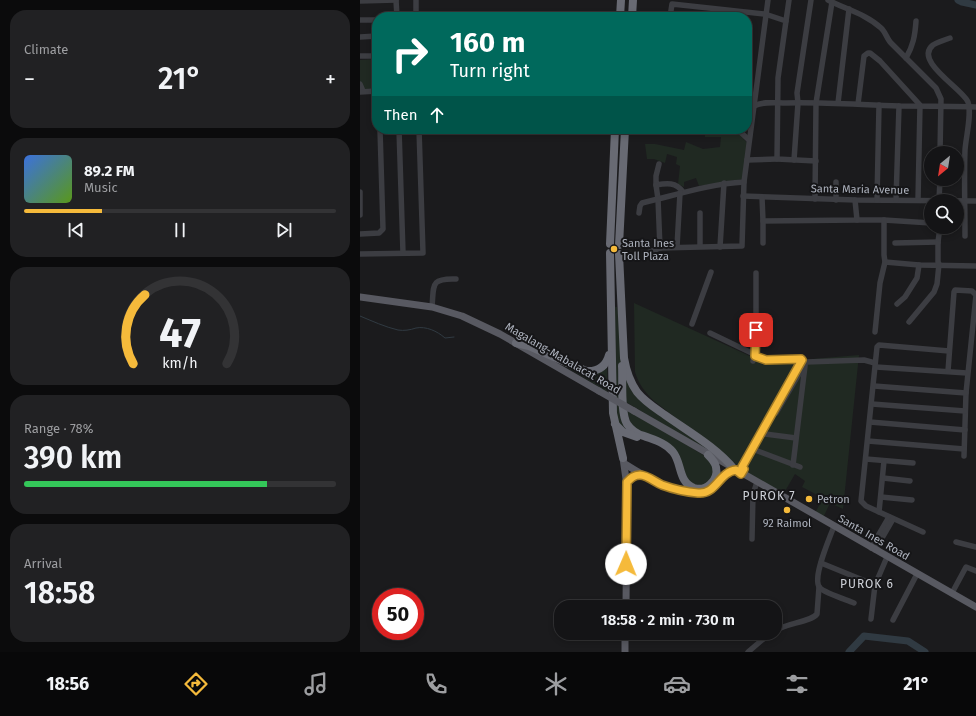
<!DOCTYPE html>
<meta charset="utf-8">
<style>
:root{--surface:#141416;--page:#212123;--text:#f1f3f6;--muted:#9d9ea1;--line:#333335;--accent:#f5ba3b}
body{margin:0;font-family:"Fira Sans",sans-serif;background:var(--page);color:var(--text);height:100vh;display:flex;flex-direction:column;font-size:15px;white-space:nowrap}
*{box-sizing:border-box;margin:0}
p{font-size:13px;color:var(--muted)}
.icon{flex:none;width:22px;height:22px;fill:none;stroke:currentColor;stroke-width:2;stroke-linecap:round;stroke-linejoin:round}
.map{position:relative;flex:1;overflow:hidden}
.drawer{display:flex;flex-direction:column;gap:10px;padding:10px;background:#0b0b0c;width:360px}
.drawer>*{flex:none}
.hud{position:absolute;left:12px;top:12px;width:380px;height:122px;border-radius:16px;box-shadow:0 2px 6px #0003,0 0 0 1px var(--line);background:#00695c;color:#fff;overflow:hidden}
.needle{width:26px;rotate:210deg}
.buttons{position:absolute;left:564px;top:146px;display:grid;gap:8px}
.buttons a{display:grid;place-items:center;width:40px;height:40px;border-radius:50%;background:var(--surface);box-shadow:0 2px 6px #0003,0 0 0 1px var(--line);font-size:20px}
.speed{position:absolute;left:12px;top:588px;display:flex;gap:8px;font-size:20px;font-weight:700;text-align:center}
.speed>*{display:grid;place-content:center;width:52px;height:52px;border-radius:50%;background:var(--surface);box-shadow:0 2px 6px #0003,0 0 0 1px var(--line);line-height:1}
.speed .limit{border:6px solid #d22;background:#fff;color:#111}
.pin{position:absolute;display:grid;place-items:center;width:34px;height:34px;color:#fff;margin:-17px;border-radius:8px;box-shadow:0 2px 6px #0006}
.me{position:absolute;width:44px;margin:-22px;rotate:1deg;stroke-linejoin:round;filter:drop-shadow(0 0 3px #0008)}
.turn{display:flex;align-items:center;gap:14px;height:84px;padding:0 12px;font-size:18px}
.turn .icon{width:52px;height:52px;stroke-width:2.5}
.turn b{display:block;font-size:28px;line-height:34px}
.then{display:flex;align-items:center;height:38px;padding:0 12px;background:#0003;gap:8px;font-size:15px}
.big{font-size:30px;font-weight:600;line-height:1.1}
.drawer .card{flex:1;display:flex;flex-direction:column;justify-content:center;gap:6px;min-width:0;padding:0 14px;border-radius:16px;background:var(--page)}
.drawer .dial{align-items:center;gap:0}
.dial svg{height:104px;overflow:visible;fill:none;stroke:var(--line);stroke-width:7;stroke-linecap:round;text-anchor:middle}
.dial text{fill:var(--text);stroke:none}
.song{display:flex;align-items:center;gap:12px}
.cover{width:48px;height:48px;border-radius:6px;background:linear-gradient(135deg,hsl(220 70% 55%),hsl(90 70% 35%))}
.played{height:4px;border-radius:2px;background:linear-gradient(90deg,var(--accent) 25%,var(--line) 25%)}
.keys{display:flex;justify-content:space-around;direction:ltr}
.heat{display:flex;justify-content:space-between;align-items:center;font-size:22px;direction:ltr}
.charge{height:6px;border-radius:3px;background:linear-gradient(90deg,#34c759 78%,var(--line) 0)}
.trip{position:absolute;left:194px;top:600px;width:228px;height:40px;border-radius:16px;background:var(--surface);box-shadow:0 2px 6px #0003,0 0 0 1px var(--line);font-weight:600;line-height:40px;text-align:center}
.tab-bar{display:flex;height:64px;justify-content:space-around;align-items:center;background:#080809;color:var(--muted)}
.tab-bar .icon{width:28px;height:28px}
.tab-bar .on{color:var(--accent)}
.tab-bar b{font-size:18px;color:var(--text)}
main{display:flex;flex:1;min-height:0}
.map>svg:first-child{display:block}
.green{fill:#202922}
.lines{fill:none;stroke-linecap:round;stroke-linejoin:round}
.stream{stroke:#303a42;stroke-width:1}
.river{stroke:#303a42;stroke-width:7}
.minor{stroke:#3c3d42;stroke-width:5.5}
.major{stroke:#585961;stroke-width:7}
.highway{stroke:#686a73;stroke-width:8}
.major-bridge{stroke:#585961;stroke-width:7}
.route-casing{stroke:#9f7926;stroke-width:10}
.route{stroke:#f5ba3b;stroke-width:7}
.poi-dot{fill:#f5ba3b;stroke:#161618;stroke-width:1.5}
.labels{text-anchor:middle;stroke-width:4;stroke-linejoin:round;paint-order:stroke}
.street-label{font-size:11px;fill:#adb2bd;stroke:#161618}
.poi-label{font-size:11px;fill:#adb2bd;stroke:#161618;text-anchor:start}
.neighbourhood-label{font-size:12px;letter-spacing:1px;fill:#ced1d8;stroke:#161618}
</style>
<main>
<section class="drawer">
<div class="card"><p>Climate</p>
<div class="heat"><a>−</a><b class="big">21°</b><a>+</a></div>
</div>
<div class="card">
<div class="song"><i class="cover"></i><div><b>89.2 FM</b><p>Music</p></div></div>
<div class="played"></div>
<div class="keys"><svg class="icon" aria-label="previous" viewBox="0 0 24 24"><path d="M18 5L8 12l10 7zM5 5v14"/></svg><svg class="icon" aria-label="pause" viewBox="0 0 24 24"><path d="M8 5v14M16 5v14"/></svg><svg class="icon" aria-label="next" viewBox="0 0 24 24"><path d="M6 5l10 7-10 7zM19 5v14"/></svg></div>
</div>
<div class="card dial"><svg viewBox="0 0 100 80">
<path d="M14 69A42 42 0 1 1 86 69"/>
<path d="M14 69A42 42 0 0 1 23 16" stroke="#f5ba3b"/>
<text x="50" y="56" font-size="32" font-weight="700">47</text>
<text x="50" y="72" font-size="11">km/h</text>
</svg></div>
<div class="card"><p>Range · 78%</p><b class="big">390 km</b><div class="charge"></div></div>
<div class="card"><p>Arrival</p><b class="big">18:58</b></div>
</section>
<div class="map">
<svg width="616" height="652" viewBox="0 0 616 652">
<rect width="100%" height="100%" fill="#1b1b1d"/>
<!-- green -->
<g class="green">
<path d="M17 59V89L2 90 0 84V60Z"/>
<path d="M344 129H361L368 133 380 135 389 145 383 179 339 186 336 178 324 182V187L318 184 320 166 316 164 317 157 307 154 305 163 294 159H287L285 144H295L324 150 326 142 343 149 360 147 361 137H345Z"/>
<path d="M274 303 405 363 499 355 483 509 470 503 463 518 455 513 463 498 442 487 445 481 435 474 424 493 386 472 294 401C285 392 279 385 275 372Z"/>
<path d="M255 307H257L260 325 264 426 270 434 256 420Z"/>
<path d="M199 363 214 368H247L248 392Z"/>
<path d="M265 369 272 386 360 456 324 437 266 402Z"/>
<path d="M266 408 348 458 354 464 353 479 341 487 329 482 319 457 272 427Z"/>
</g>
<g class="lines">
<!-- stream -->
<path class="stream" d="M0 316C12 321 25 327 38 330 44 331 50 330 56 328 66 326 77 331 85 338L94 337"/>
<!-- river -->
<g class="river">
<path d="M598 0 602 2 616 5"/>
<path d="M489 652 504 636 548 641 565 652"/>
</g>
<!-- minor -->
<g class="minor">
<path d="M36 0 37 17"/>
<path d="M56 0V17"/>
<path d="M468 0C485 9 506 14 521 28 525 31 527 39 531 43L576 88 581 99 580 153"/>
<path d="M0 1 36 0"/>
<path d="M310 17 312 4 405 14 426 21 418 78 417 159 456 161"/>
<path d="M0 20H17"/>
<path d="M426 21 429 0"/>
<path d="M0 37 17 36"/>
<path d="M590 38C584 40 578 42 573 45 553 61 603 89 608 102 612 114 606 136 605 150 604 179 605 207 605 236"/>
<path d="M0 56H17"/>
<path d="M546 58C553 46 555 36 556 21"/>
<path d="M0 84 3 91"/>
<path d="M0 92 17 91"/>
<path d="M478 103 489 9"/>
<path d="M498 104 504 56 508 53H510L520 61 560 105 558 200"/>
<path d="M394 106C403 101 415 103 426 103 464 102 502 105 539 106 565 106 590 106 616 107"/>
<path d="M39 129 43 253"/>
<path d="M377 129 389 140"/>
<path d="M339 132V129"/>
<path d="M387 160 417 159"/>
<path d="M434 160 438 103 437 93 451 0"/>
<path d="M299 164 296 176V185C307 183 316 182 323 192"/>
<path d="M476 182V200"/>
<path d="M296 185 298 199 300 248"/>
<path d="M0 192V215"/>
<path d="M383 196 495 200 616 201"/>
<path d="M402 197 403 221"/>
<path d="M455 199 456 103 472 2"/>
<path d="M517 200 519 105"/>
<path d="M536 200 539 106"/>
<path d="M579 201 580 179"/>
<path d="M279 213 280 206 282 203C316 195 349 184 384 182"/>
<path d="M340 213V246"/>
<path d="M497 220H524L571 223"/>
<path d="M0 234 19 233 23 229 20 129"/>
<path d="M403 243V221L497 220 495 200"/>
<path d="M535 243 578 242"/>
<path d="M317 247 320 193"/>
<path d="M360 247 364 183"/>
<path d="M287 253 300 248 382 246 384 182 408 0"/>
<path d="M0 254 63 253 59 129"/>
<path d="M525 262 559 265 616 266"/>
<path d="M537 304 545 297 557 278 559 265"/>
<path d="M72 307C74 285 70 278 96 279"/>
<path d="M549 322 574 292 577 284 579 264 578 262V242L580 227"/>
<path d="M332 324 351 272"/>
<path d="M515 332 520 283 525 262 524 255V220"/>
<path d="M350 333 406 360 441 359 442 360 382 467 384 469"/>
<path d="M393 361 396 344V273"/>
<path d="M516 367 607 373"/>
<path d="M588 371 594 292 595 290 612 291 616 295 606 393 604 456"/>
<path d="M514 386 606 393"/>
<path d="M512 404 605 411"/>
<path d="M416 413 446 362 504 360 515 363"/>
<path d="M510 422 605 430"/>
<path d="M405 434 436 438"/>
<path d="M508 441 604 449"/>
<path d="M395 450 440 467"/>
<path d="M506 459 553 463"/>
<path d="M433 465 445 366"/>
<path d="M523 478 550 481"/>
<path d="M521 497 552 500"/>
<path d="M519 512 524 461"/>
<path d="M474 526C470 538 451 579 460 588 465 593 487 600 494 603"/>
<path d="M563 532 506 506 501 501 517 347 519 345 589 351"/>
<path d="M392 539 393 494 397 482"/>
<path d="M596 542 616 547"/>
<path d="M511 548 529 517"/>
<path d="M515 550 533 519"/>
<path d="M461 563 515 585"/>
<path d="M592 593 606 567 616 571"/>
<path d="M511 619 515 585 527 557"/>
<path d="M533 620 557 574"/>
<path d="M415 631C426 623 451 622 457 614L459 587"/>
<path d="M388 652 402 640 411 633"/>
</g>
<!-- major -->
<g class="major">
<path d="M0 297 72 307 102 316 140 334 239 391"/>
<path d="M274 411 616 607"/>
<path d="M263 458 267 486 266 607"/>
<path d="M265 464C289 479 302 487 331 492 337 493 343 494 349 491 360 484 362 472 376 470"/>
<path d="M265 652V633"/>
</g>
<!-- highway -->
<g class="highway">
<path d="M260 17 261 0"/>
<path d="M272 17 273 0"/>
<path d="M250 244 255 129"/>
<path d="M259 245 265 129"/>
<path d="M250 253 253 413 263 458"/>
<path d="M259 254 264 358C266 370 270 382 277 392 285 402 295 408 305 415 329 432 356 447 375 470"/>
<path d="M156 343 169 346 226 371C239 372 246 366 249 355"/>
<path d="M262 366C263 380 260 412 267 424 271 430 276 434 284 436 294 440 306 443 313 452 322 463 318 482 334 488 346 492 359 480 356 467 355 462 352 459 348 455"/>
<path d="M255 424 263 432 277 437"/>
</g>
<!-- major-bridge -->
<path class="major-bridge" d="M239 391 274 411"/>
</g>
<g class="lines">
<defs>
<path id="route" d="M266 564 267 482C271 478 274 475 280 475 287 475 295 482 302 485 313 489 326 492 338 493 356 495 359 472 376 470L381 474 384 469 382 467 442 360 441 359 406 360 395 356 396 330"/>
</defs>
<!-- route casing -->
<use href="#route" class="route-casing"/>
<!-- route -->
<use href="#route" class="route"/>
</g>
<!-- markers -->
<g class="poi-dot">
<circle cx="254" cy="249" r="4"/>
<circle cx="449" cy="499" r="4"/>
<circle cx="427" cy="510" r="4"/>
</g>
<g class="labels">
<!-- street labels -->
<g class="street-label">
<text transform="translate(500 189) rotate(1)" y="4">Santa Maria Avenue</text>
<text transform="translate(203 358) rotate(30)" y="4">Magalang-Mabalacat Road</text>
<text transform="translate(514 537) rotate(30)" y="4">Santa Ines Road</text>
</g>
<!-- poi labels -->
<g class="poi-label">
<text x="262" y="247">Santa Ines<tspan x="262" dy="13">Toll Plaza</tspan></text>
<text x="457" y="503">Petron</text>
<text x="427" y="527" text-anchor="middle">92 Raimol</text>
</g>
<!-- neighbourhood labels -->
<g class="neighbourhood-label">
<text x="409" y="500">PUROK 7</text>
<text x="507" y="588">PUROK 6</text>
</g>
</g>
</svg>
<div class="buttons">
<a><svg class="needle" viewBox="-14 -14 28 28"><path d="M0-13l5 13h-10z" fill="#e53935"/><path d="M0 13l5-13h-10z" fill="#9d9ea1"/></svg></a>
<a><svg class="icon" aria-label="search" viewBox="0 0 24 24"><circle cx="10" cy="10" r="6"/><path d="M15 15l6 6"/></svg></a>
</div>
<div class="speed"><div class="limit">50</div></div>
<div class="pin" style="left:396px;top:330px;background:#d93025"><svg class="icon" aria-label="arrive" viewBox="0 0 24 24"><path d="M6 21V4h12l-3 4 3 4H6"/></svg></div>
<svg class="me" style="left:266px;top:564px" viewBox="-20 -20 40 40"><circle r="19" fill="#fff"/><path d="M0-13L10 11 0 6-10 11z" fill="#f5ba3b"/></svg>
<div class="trip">18:58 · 2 min · 730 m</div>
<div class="hud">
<div class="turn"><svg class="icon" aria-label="right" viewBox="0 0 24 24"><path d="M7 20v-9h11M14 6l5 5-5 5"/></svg><div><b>160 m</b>Turn right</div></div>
<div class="then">Then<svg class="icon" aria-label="ahead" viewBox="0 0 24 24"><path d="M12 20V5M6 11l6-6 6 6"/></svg></div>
</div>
</div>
</main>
<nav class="tab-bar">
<b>18:56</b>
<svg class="icon on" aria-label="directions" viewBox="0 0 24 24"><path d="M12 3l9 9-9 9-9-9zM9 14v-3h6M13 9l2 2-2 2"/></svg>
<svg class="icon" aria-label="music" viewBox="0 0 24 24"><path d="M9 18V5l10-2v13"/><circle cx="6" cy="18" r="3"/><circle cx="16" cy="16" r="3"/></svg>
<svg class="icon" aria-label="phone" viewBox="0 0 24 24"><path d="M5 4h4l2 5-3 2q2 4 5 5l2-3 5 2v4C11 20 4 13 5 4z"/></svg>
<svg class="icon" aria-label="climate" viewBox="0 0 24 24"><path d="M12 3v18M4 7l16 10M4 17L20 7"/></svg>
<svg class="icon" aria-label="car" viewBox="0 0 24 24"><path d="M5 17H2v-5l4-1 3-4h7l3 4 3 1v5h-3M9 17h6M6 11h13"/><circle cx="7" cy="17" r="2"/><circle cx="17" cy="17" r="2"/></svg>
<svg class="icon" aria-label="filters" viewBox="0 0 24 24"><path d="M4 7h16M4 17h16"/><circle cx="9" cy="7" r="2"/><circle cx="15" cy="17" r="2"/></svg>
<b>21°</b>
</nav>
